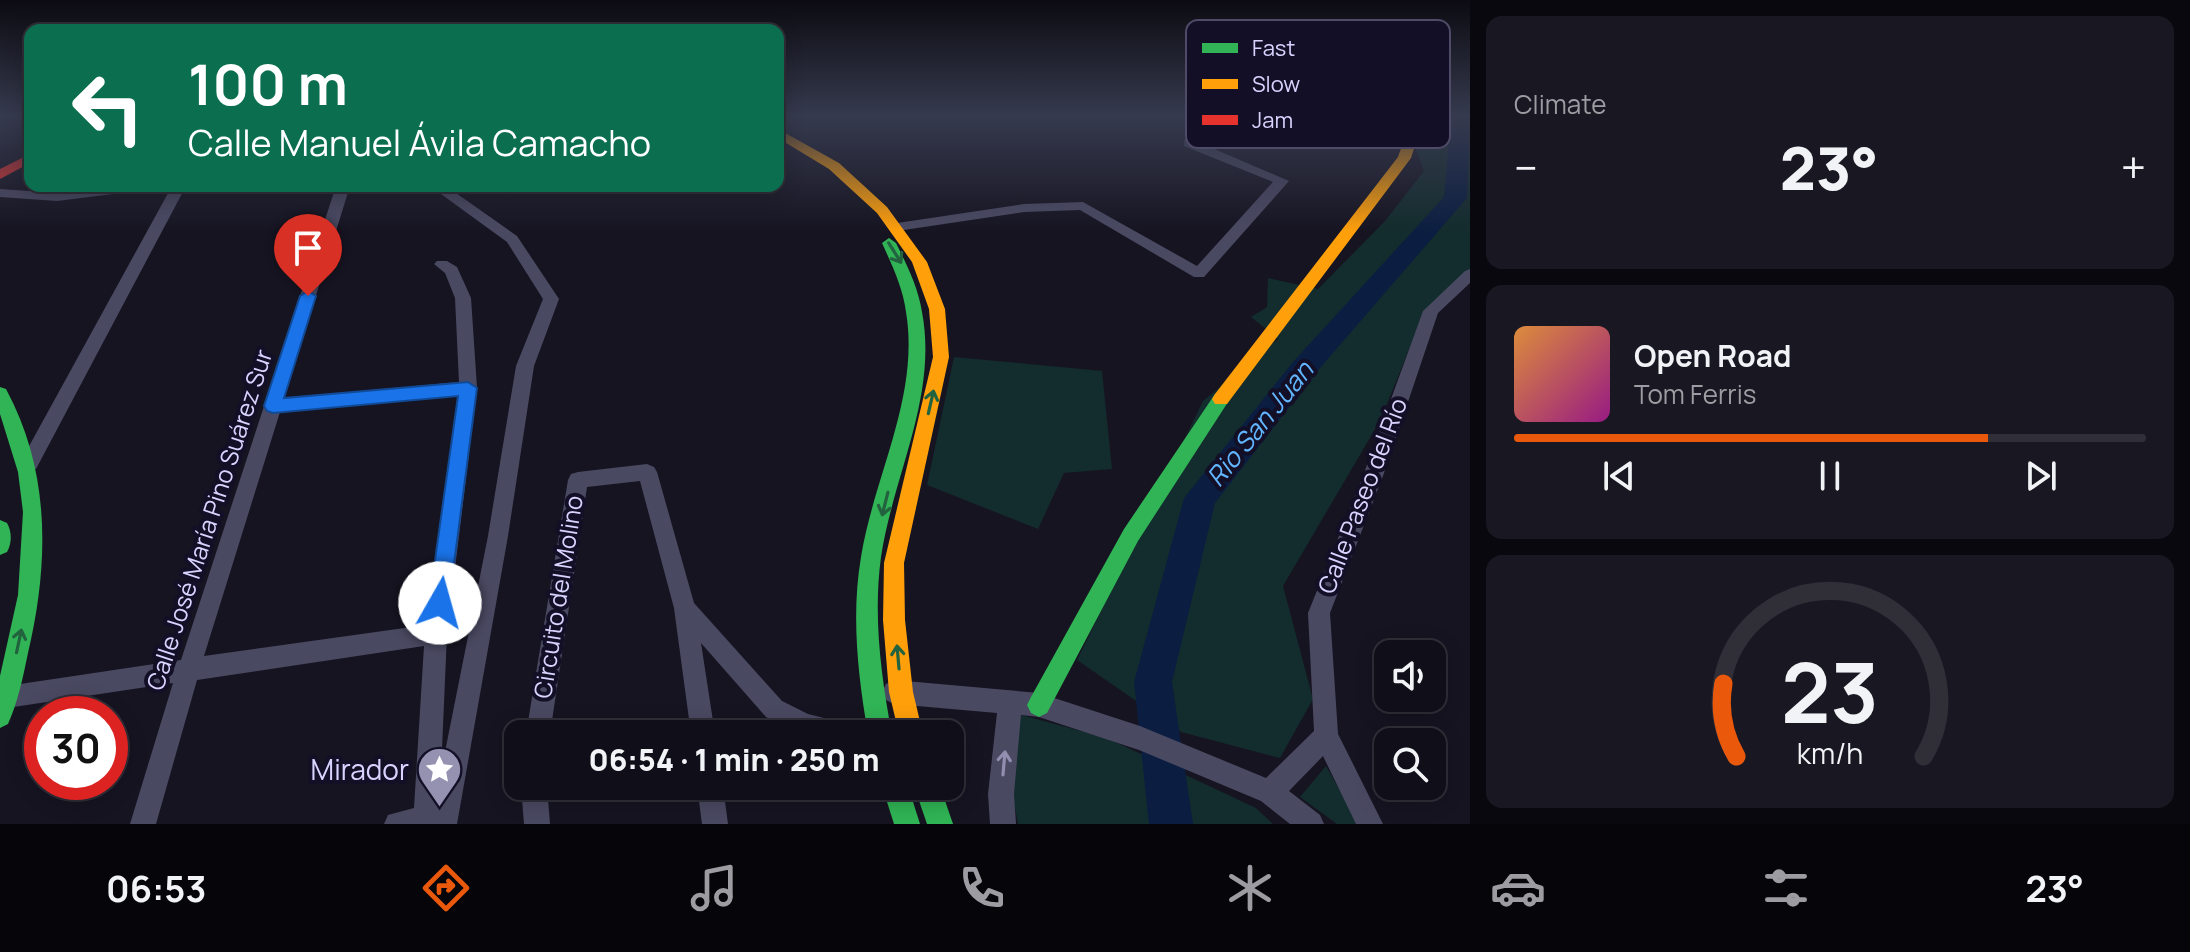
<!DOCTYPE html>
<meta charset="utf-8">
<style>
:root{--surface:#100f19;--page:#191822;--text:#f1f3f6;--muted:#9c9ca2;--line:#302f38;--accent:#ea580c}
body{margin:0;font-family:Manrope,sans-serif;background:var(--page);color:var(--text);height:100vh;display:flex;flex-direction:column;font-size:30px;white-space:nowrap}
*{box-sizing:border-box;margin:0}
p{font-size:26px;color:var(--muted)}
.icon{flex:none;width:44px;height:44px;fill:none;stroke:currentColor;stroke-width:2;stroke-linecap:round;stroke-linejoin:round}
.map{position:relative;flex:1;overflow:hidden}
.panel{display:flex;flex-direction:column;gap:16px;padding:16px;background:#09080e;width:720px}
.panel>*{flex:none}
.top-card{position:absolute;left:24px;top:24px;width:760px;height:168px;border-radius:16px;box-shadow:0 4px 20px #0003,0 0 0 2px var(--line);background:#0b6e4f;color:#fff;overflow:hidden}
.buttons{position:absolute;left:1374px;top:640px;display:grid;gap:16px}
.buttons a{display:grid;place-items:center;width:72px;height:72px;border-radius:16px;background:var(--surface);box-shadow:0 4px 20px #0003,0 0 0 2px var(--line);font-size:40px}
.speed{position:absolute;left:24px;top:696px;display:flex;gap:16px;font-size:40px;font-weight:700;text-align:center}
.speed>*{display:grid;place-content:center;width:104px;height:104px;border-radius:50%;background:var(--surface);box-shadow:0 4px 20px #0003,0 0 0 2px var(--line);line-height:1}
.speed .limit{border:12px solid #d22;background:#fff;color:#111}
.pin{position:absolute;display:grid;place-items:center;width:68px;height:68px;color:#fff;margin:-82px -34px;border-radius:50% 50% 50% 0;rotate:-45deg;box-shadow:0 0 8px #0007}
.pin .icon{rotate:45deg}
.me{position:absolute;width:88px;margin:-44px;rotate:7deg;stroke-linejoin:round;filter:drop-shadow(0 0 6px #0008)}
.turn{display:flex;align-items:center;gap:28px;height:168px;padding:0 32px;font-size:36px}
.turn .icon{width:104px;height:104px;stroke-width:2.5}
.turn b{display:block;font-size:56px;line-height:68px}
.big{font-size:60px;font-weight:800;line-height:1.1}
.panel .widget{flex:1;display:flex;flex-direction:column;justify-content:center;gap:12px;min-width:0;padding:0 28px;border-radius:16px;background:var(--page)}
.panel .dial{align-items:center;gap:0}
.dial svg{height:208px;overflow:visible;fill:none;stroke:var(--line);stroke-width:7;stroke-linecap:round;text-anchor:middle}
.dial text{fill:var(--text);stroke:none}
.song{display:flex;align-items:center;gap:24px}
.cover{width:96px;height:96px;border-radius:12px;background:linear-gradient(135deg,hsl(30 70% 55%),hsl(310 70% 35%))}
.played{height:8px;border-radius:4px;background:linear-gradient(90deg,var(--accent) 75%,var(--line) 75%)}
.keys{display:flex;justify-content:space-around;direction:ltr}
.heat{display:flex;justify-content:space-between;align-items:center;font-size:44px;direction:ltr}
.trip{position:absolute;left:504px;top:720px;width:460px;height:80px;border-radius:16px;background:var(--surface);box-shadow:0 4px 20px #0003,0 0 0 2px var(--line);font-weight:800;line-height:80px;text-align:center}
.tabs{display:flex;height:128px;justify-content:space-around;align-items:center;background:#06060a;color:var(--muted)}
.tabs .icon{width:56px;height:56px}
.tabs .selected{color:var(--accent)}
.tabs b{font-size:36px;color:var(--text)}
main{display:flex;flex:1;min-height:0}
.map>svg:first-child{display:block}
.green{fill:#132c2d}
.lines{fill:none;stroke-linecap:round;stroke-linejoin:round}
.river{fill:#0b1e41;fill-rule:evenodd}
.street{fill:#4a4962;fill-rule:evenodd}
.fast{fill:#30b455;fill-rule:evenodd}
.slow{fill:#ff9f0a;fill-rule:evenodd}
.jam{fill:#e5322d;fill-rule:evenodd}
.oneway{stroke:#22623e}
.oneway2{stroke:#928eb0}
.route{fill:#1a73e8;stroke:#114b97;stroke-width:2}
.labels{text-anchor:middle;stroke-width:8;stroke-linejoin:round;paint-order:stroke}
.street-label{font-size:24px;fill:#d9d4ff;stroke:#130f26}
.water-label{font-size:26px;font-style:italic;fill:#62b6ff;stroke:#130f26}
.near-poi-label{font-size:28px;fill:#d9d4ff;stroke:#130f26;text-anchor:end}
.key{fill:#130f26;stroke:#4e4a67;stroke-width:2}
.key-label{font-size:22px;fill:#d9d4ff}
</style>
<main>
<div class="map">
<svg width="1470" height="824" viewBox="0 0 1470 824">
<rect width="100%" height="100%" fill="#161421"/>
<!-- green -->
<g class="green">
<path d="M1416 117H1470V273L1420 322 1381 419 1283 586 1313 699 1280 758 1181 732 1077 660 1203 401 1278 339 1251 317 1267 307 1268 278 1318 289 1385 221 1424 171 1412 138Z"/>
<path d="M954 357 1102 371 1112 469 1064 473 1038 529 927 485Z"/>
<path d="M1021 715 1107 738 1256 808 1273 824H1018L1010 780Z"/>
<path d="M1326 766 1359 824H1337L1300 797Z"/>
</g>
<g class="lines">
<!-- river -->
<path class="river" d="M1451 117H1470L1467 198 1313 376 1215 503 1172 682 1193 824H1149L1134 682 1184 498 1293 362 1444 197Z"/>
<!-- street -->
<g class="street">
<path d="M1212 117H1225L1198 142 1289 181 1204 277H1194L1080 210 1024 212 897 231 890 227 897 223 1024 204 1083 202 1197 266 1273 182 1184 146V140Z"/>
<path d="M112 186H152L145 190 57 201 0 197V189L57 193Z"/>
<path d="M172 186H186L36 469H22L19 464 22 459Z"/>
<path d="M336 186H350L284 398 459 382 455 298 445 273 434 264 437 261H447L457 267 471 298 477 388 447 634 441 772 488 536 516 366 543 299 507 242 430 186H446L517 236 559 299 534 366 508 536 457 824H384L388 815 414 808 424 646 197 680 156 824H130L173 683 7 708 0 705V687L181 660ZM458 395 426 625 204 656 280 412Z"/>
<path d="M1470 269V283L1438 313 1383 476 1330 613 1338 734 1383 824H1356L1323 756 1289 791 1320 815 1324 824H1290L1261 801 1139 750 1039 717 1021 715 1014 794 1016 824H990L988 794 997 713 894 704 886 700 882 692 886 684 894 680 1039 693 1140 726 1266 778 1314 731 1308 613 1363 476 1423 311 1465 271Z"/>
<path d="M647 464 654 467 657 472 694 603 782 701 808 714 852 725 855 734H798L766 717 701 643 715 734H691L674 608 640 481 587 487 550 734H526L568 480 571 474 578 472Z"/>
<path d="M521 786H547L550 824H524Z"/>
<path d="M697 786H723L728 824H702Z"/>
</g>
<!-- fast -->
<g class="fast">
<path d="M889 238 896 243C907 265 918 287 922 312 938 396 893 476 881 557 873 616 881 676 892 734H868C858 676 851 616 861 557 874 476 920 396 906 312 903 288 892 265 882 243Z"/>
<path d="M0 387 6 389C51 472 49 564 28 653 23 677 18 702 8 724L0 728V676L18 595 23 512 18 472 0 414Z"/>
<path d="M1221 392 1230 399 1138 541 1047 713 1039 717 1031 713 1027 705 1031 697 1124 529 1215 394Z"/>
<path d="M0 520 7 523C12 532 12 543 7 552L0 555Z"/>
<path d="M882 786H908L920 824H894Z"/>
<path d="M914 786H940L953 824H927Z"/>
</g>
<!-- slow -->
<g class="slow">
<path d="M1412 117H1424L1411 158 1227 404H1215L1212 399 1215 394 1398 157Z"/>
<path d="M778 129 839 163 887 207 927 262 945 309 949 357 904 563 905 620 913 692 923 734H899L889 692 883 620 884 563 933 357 929 309 912 262 877 213 829 169 778 138Z"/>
</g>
<!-- jam -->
<path class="jam" d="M30 154V163L0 179V169Z"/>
</g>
<!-- one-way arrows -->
<defs><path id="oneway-shaft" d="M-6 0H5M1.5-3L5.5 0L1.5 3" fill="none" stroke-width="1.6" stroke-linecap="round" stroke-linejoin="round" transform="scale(2)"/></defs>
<g class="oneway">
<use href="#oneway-shaft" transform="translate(895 253) rotate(58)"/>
<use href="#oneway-shaft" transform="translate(931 402) rotate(-77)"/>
<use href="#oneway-shaft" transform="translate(885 504) rotate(104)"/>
<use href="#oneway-shaft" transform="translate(19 641) rotate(-78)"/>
<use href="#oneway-shaft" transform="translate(898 657) rotate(-95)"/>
</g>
<use class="oneway2" href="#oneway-shaft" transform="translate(1004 763) rotate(-85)"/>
<!-- sky -->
<linearGradient id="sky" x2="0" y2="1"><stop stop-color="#0c0b12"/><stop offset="0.5" stop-color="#363a4e"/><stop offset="1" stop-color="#363a4e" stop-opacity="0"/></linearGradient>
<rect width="1470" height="232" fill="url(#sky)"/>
<!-- route -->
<path class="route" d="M308 291 316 296 284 398 468 382 477 388 448 610 440 613 432 610 429 603 458 396 273 413 267 411 264 406 300 296Z"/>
<!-- icons -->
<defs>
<symbol id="sight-pin" viewBox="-11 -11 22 30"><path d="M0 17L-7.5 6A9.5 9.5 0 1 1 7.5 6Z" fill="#9591b1" stroke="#130f26"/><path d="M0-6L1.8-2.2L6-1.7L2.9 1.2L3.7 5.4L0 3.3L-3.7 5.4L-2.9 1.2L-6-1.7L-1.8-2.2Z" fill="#fff"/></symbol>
</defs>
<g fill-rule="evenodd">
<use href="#sight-pin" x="414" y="744" width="51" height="69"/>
</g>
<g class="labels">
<!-- street labels -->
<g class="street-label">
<text transform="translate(1363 496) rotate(-69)" y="8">Calle Paseo del Río</text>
<text transform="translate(210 520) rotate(-72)" y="8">Calle José María Pino Suárez Sur</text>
<text transform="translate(559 597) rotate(-81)" y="8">Circuito del Molino</text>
</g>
<!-- water labels -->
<g class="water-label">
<text transform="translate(1260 424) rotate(-51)" y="9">Rio San Juan</text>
</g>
<!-- near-poi labels -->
<g class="near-poi-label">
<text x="409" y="780">Mirador</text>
</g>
</g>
<!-- legend -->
<rect x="1186" y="20" width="264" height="128" rx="12" class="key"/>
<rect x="1202" y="43" width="36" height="10" fill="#30b455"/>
<rect x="1202" y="79" width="36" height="10" fill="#ff9f0a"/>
<rect x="1202" y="115" width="36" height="10" fill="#e5322d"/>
<g class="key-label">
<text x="1252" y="56">Fast</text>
<text x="1252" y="92">Slow</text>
<text x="1252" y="128">Jam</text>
</g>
</svg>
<div class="buttons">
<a><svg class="icon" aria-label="sound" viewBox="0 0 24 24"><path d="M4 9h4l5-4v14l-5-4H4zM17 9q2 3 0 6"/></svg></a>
<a><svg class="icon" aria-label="search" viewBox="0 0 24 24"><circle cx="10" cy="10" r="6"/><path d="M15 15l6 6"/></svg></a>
</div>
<div class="speed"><div class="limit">30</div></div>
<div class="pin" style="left:308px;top:296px;background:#d93025"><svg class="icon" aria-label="arrive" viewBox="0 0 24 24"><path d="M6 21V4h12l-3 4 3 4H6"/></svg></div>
<svg class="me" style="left:440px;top:603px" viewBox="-20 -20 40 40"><circle r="19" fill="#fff"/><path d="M0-13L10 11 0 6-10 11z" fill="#1a73e8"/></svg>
<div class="trip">06:54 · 1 min · 250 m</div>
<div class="top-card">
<div class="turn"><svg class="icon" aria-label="left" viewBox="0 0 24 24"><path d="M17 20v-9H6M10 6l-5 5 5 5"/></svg><div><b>100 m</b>Calle Manuel Ávila Camacho</div></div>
</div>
</div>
<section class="panel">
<div class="widget"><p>Climate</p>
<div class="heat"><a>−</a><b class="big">23°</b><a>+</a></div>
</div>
<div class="widget">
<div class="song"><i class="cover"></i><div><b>Open Road</b><p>Tom Ferris</p></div></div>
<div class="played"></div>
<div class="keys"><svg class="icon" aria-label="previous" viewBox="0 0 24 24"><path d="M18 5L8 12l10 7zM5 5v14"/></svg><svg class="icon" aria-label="pause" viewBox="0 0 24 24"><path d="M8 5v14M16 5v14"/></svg><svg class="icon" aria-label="next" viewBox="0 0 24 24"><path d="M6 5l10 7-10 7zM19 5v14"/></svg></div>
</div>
<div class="widget dial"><svg viewBox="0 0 100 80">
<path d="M14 69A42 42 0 1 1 86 69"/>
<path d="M14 69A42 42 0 0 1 9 41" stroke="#ea580c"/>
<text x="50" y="56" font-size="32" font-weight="700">23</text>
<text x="50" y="72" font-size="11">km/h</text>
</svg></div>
</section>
</main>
<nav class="tabs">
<b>06:53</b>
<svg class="icon selected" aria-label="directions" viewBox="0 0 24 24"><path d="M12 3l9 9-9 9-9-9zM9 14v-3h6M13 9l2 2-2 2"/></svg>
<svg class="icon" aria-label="music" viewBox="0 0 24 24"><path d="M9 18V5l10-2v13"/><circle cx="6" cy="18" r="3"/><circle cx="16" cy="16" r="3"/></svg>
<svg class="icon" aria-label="phone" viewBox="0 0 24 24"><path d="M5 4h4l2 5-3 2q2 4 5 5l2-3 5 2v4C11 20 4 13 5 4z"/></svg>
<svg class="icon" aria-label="climate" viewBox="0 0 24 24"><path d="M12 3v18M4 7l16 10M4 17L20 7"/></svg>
<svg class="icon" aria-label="car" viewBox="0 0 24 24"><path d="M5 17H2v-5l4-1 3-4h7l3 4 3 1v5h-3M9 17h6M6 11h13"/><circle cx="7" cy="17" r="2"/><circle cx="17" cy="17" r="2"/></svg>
<svg class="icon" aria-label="filters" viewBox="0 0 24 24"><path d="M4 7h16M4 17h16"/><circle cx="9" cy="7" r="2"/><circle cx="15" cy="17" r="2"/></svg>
<b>23°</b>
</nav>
